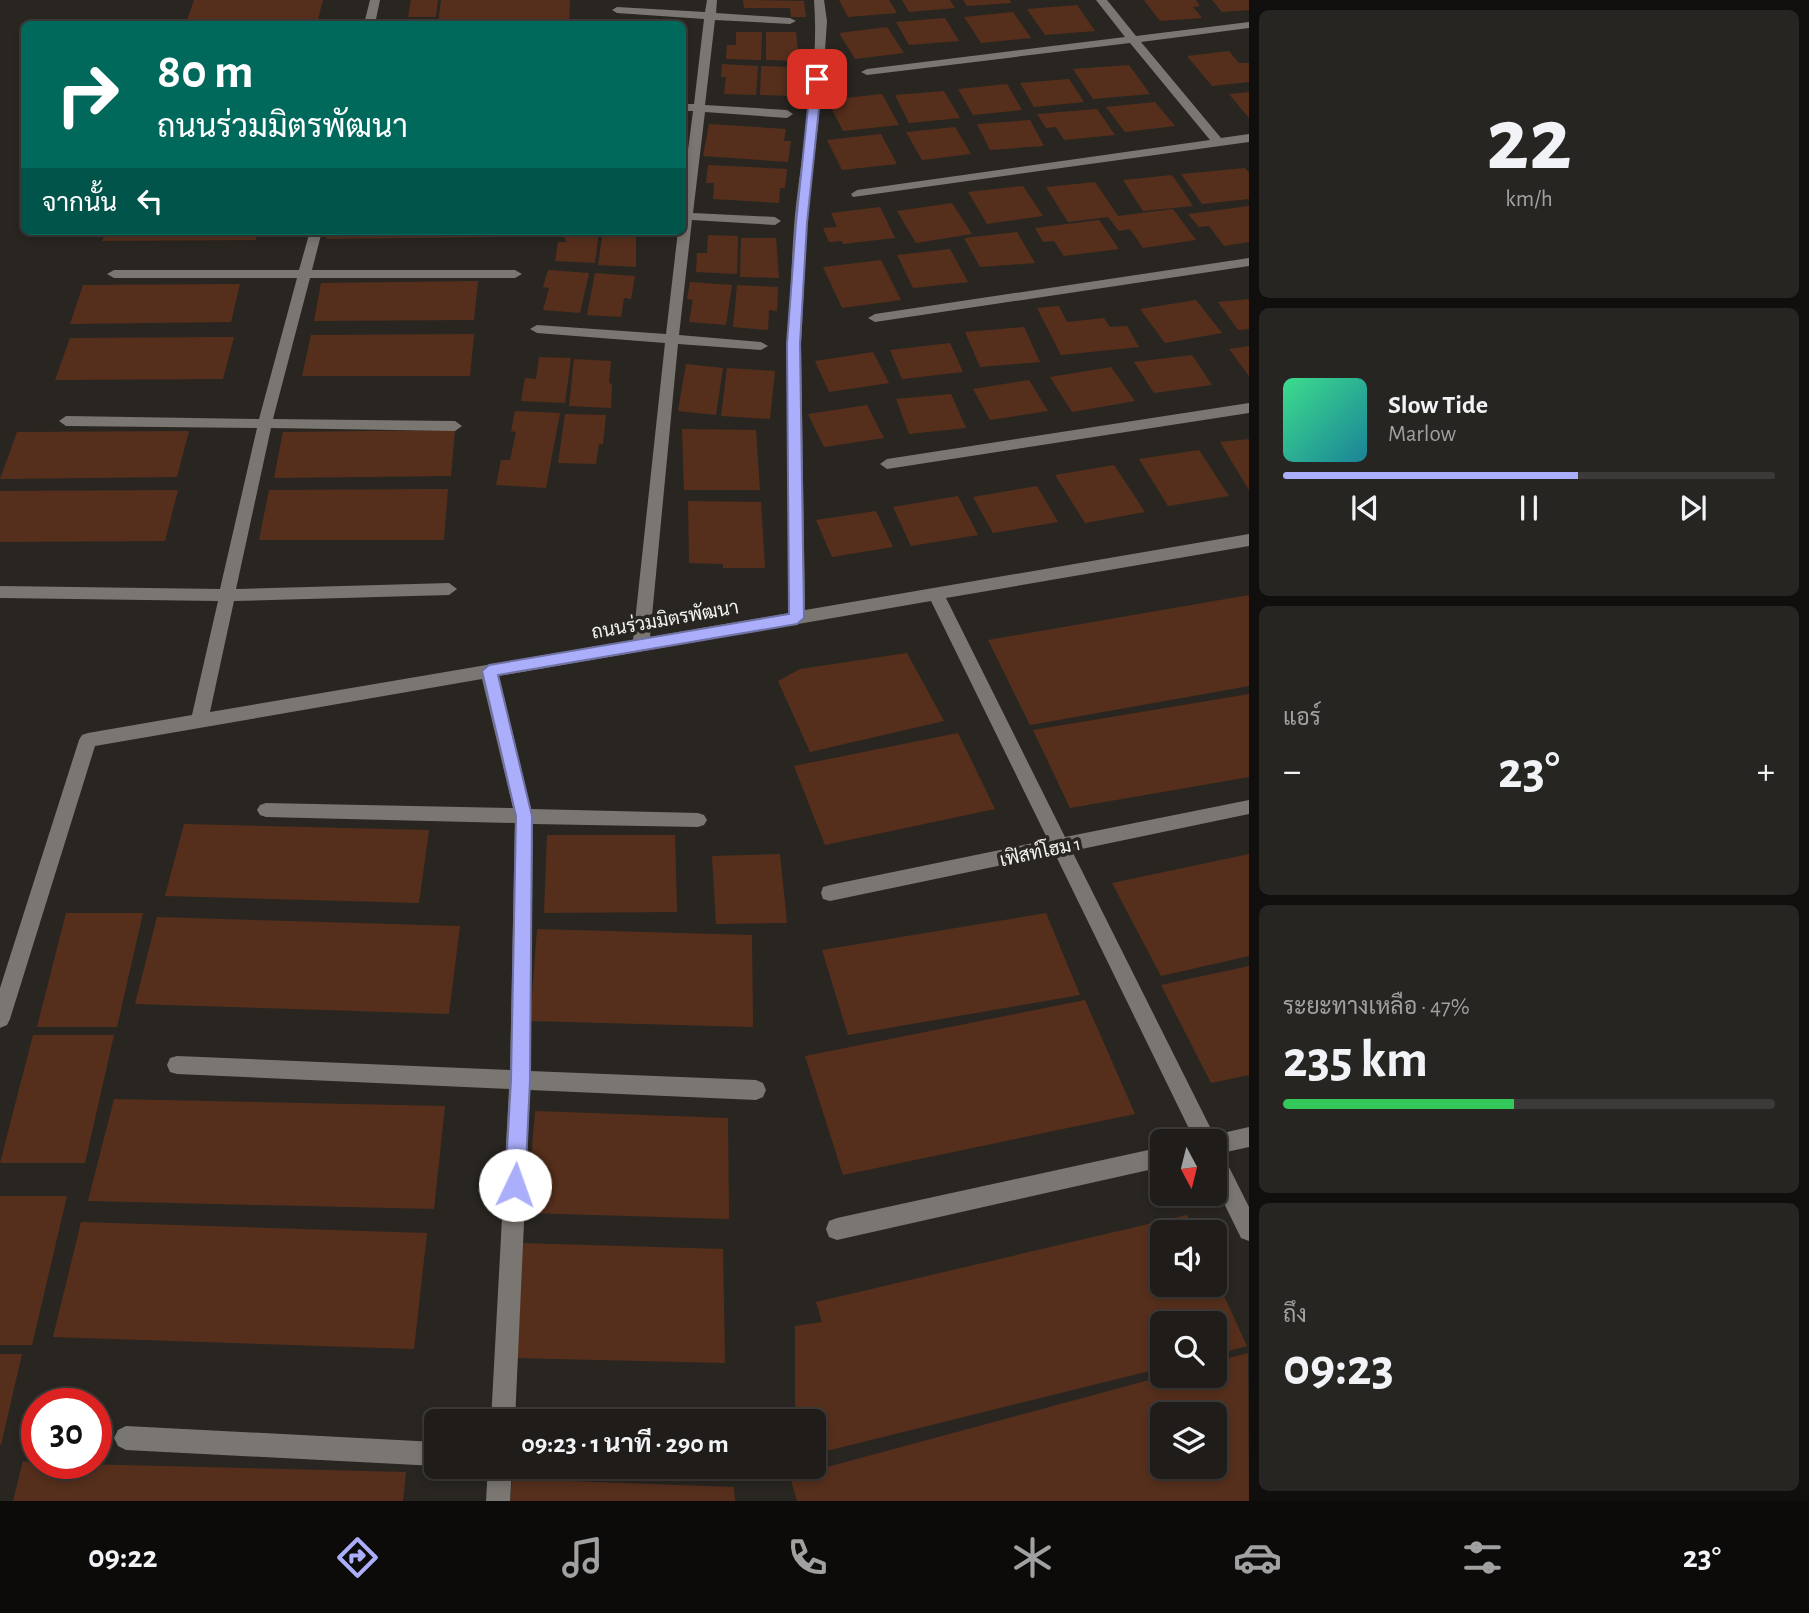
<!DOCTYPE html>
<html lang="th">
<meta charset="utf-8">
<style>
:root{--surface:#1f1c19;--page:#272522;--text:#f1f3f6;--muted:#a1a1a2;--line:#3c3a38;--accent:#abaffb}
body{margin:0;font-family:"Alegreya Sans",Sarabun,sans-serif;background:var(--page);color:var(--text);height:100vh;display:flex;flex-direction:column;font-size:26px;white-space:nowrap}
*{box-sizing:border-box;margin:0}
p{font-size:23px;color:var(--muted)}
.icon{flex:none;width:38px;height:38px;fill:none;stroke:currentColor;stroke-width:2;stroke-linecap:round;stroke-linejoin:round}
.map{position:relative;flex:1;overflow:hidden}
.details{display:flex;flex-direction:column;gap:10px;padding:10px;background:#110f0e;width:560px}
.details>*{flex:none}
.hud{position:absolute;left:21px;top:21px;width:665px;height:214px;border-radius:10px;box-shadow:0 4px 10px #0003,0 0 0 2px var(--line);background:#00695c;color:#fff;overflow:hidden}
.needle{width:46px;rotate:173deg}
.tools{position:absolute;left:1150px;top:1129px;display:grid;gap:14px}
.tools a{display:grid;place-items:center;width:77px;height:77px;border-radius:10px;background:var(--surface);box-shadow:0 4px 10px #0003,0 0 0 2px var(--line);font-size:35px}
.speed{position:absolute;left:21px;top:1388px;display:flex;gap:14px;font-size:35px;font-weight:700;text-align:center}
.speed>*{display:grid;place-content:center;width:91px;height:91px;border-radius:50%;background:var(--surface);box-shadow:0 4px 10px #0003,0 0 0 2px var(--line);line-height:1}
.speed .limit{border:10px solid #d22;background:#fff;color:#111}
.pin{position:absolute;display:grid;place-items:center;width:60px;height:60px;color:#fff;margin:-30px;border-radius:14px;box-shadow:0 4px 10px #0006}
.me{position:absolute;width:77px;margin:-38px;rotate:3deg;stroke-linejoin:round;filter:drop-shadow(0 0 5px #0008)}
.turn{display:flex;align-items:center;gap:24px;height:147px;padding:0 21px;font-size:32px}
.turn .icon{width:91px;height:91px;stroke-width:2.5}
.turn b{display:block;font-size:49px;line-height:60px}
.then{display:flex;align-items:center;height:66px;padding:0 21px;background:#0003;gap:14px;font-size:26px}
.big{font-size:52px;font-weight:700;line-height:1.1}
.details .tile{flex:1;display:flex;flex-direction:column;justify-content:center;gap:10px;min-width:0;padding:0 24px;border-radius:10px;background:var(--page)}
.details .dial{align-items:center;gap:0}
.dial b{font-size:91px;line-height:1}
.song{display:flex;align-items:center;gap:21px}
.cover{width:84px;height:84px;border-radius:10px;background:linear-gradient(135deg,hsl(150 70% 55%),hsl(190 70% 35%))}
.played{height:7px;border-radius:4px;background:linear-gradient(90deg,var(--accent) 60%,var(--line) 60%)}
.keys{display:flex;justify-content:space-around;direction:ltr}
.heat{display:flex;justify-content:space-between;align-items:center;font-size:38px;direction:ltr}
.charge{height:10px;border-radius:5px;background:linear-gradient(90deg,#34c759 47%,var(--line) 0)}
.trip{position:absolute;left:424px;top:1409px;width:402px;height:70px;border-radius:10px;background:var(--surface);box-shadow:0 4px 10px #0003,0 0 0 2px var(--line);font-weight:700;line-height:70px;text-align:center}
.tab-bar{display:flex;height:112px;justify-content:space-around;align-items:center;background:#0c0b0a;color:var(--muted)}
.tab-bar .icon{width:49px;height:49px}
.tab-bar .current{color:var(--accent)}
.tab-bar b{font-size:32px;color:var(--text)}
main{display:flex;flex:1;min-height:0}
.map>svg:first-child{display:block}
.building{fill:#562f1c;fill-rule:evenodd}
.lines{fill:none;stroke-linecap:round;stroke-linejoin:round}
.street{fill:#7a7671;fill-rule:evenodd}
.route{fill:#abaffb;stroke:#6f72a3;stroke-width:2}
.labels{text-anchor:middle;stroke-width:7;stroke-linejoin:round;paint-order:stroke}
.street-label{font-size:19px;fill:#f4f2ef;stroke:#292621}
</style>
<main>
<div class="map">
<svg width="1249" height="1501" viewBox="0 0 1249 1501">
<rect width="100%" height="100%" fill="#292621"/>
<!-- building -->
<g class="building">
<path d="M194 0H323L317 23H186Z"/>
<path d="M411 0H438L436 17H408Z"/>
<path d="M441 0H570L569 24H438Z"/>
<path d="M743 0 804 1 806 17H791L790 8H744Z"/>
<path d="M839 0H889L897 13 848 17Z"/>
<path d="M902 0H950L955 8 909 12Z"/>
<path d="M963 0H1010L1011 3 967 6Z"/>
<path d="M1144 0H1196L1200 6 1193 7 1202 18 1160 21Z"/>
<path d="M1212 0H1249V10L1222 12Z"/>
<path d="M1077 5 1095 31 1045 35 1027 9Z"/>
<path d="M1013 12 1031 38 981 43 964 17Z"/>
<path d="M945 18 959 41 909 45 896 22Z"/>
<path d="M887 27 904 53 855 59 839 33Z"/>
<path d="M736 32H762L761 60 726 59 727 45H736Z"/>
<path d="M766 32H796L799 61 766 60Z"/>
<path d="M1229 51 1239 63H1249V82L1212 86 1187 56Z"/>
<path d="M722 64 758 66 756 95 724 94 726 77H721Z"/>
<path d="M1129 65 1150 94 1093 99 1073 69Z"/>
<path d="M761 66 795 67V96L760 95Z"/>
<path d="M1069 79 1084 102 1034 107 1020 83Z"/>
<path d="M1007 84 1022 110 973 115 958 89Z"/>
<path d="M944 91 960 118 909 123 895 95Z"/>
<path d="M1249 92V118L1229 94Z"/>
<path d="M882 94 899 125 843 131 827 100Z"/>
<path d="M1155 102 1175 126 1125 132 1106 107Z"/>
<path d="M1097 109 1115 135 1064 140 1056 127 1046 128 1037 114Z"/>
<path d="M1030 120 1044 146 990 150 977 124Z"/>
<path d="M709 124 786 129 784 141H791L788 162 703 156Z"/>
<path d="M955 127 971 154 922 160 906 132Z"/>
<path d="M881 134 897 164 842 170 827 140Z"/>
<path d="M708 165 787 169 785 188H780L779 203 713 199 714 183H706Z"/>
<path d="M1245 168 1249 173V199L1202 204 1181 174Z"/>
<path d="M1172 175 1193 206 1143 211 1123 180Z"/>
<path d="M1095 182 1118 216 1173 209 1196 240 1143 248 1130 229 1119 231 1108 217 1068 222 1046 187Z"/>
<path d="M1023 186 1043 216 987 224 968 192Z"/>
<path d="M952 203 972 234 916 243 897 211Z"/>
<path d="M1249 206V242L1224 246 1209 226 1199 227 1188 214Z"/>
<path d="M880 207 895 238 843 244 842 241 829 242 823 228 837 227 831 213Z"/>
<path d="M1099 220 1119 249 1064 256 1054 241 1043 242 1035 228Z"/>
<path d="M106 231H258L256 240 102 241Z"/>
<path d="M327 231H509V237L326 239Z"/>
<path d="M565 231H599L595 263 555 261 558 242H567L562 235Z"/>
<path d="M603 231H636V267L598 265Z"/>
<path d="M1017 232 1035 263 980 267 964 238Z"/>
<path d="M708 235 738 236 737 274 696 272 697 253H707Z"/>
<path d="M741 238H776L779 278 740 277Z"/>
<path d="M950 249 968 282 913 288 897 255Z"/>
<path d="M881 260 901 300 842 308 823 267Z"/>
<path d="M548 270 589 273 580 313 543 310 549 288 543 287Z"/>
<path d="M595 273 635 276 631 299 624 298 621 317 587 315Z"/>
<path d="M478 281 474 320 314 321 321 283Z"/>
<path d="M690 282 732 285 726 325 689 322 693 300 687 299Z"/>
<path d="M240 284 231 322 70 324 83 285Z"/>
<path d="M737 285 778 287 777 311 769 310 768 330 733 327Z"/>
<path d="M1249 299V329L1238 330 1218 302Z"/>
<path d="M1196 300 1222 333 1165 343 1140 309Z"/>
<path d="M1059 306 1067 322 1104 318 1110 327 1127 326 1139 347 1061 355 1037 308Z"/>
<path d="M1024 327 1040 362 980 367 965 332Z"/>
<path d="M474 334 470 376H302L311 335Z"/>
<path d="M234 337 223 379 55 380 70 338Z"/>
<path d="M950 343 963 372 902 379 890 350Z"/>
<path d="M1249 346V376L1229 349Z"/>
<path d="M873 352 889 383 829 392 815 361Z"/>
<path d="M1192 355 1212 385 1154 393 1134 362Z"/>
<path d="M539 357 571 358 565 403 521 401 525 378 536 379Z"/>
<path d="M574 359 611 361 609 383 612 384 611 408 569 406Z"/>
<path d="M686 364 723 368 716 415 678 411Z"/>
<path d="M1111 367 1135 401 1072 412 1050 377Z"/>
<path d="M727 368 775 371 770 419 721 416Z"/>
<path d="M1029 380 1048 411 990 420 973 389Z"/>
<path d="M951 394 966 428 909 434 896 399Z"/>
<path d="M867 405 884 438 824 447 808 414Z"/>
<path d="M515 411 560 413 546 488 496 485 501 460H510L516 432 511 431Z"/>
<path d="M565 414 606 415 603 444H599L596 464 558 463Z"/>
<path d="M682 429 756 430 760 490H684Z"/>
<path d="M455 430 451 476 274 478 283 432Z"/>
<path d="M189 431 177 477 0 479 17 432Z"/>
<path d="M1249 439V490L1220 442Z"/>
<path d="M1199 450 1229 496 1168 506 1139 459Z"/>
<path d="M1114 465 1145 512 1085 523 1055 475Z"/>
<path d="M1037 486 1058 522 993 533 973 497Z"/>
<path d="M448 489 444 540H259L269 490Z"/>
<path d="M178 490 165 541 0 542V491Z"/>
<path d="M958 496 978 535 911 546 893 507Z"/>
<path d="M688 501 761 502 765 568H723V564L689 563Z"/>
<path d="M876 511 893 547 832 557 816 520Z"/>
<path d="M1249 595V686L1030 725 988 640Z"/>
<path d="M907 653 944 721 810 752 778 681 800 669Z"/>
<path d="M1249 694V777L1070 808 1033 730Z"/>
<path d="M958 733 995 809 825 845 794 766Z"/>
<path d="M184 824 429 830 419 903 165 896Z"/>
<path d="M547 835H675L677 912 544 913Z"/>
<path d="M780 854 787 923 716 924 712 856Z"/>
<path d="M1249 854V956L1161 976 1112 883Z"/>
<path d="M66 913H143L117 1027H37Z"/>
<path d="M1046 913 1080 995 848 1035 822 950Z"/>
<path d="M157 917 460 926 449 1014 135 1004Z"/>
<path d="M537 929 752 935 753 1027 530 1021Z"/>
<path d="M1249 966V1075L1211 1083 1161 985Z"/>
<path d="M1085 1000 1135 1114 843 1175 805 1056Z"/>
<path d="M33 1035H114L85 1163H0Z"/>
<path d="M114 1099 445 1106 434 1209 88 1201Z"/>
<path d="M535 1111 728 1118 729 1219 527 1213Z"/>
<path d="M0 1196H67L32 1345H0Z"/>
<path d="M1187 1215 1195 1232H1162V1284H1214V1274L1247 1346 1214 1355V1323H1162V1368L814 1454V1421H795V1326L822 1322 816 1302Z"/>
<path d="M81 1222 427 1233 414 1349 53 1337Z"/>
<path d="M521 1243 723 1249 725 1363 514 1358Z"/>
<path d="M1248 1353 1249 1501H797L790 1477 1164 1376H1214V1362ZM1162 1414H1214V1466H1162Z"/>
<path d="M0 1354H22L1 1445H0Z"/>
<path d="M23 1461 37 1463 406 1472 403 1501H13Z"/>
<path d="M512 1479 734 1487 735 1501H510Z"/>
</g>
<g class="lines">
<!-- street -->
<g class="street">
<path d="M370 0H380L375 24H364Z"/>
<path d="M707 0H717L716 13 790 18 796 21 790 24 715 20 705 105 787 110 793 114 787 118 705 112 693 213 775 217 781 221 775 225 692 220 679 335 761 342 768 346 761 350 678 344 650 637 789 613C788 484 785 355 794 227 800 152 820 75 814 0H824L827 21 823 79 807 223 801 344 805 610 1249 534V546L946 598 1065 837 1249 800V814L1072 851 1214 1135 1249 1127V1147L1222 1153 1249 1207V1241L1241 1238 1214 1183V1141H1195L1055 854 830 901 823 899 821 893 823 887 830 885 1048 840 931 601 499 676 531 809 698 813 704 815 707 820 704 825 698 827 533 824 530 1071 756 1080 763 1083 766 1090 763 1097 756 1100 530 1090 515 1421H491L509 1089 177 1074 170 1072 167 1065 170 1058 177 1056 510 1070 515 823 266 817 260 815 257 810 260 805 266 803 513 808 482 679 95 746 10 1019 7 1025 0 1028V988L79 740 82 735 88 733 192 715 218 601 0 598V586L220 589 257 428 66 426 59 421 66 416 259 419 297 278H114L107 274 114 270H299L310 231H322L312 270H515L522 274 515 278H310L273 419 455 421 462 426 455 431 271 428 236 589 449 583 457 589 449 595 234 601 210 712 633 640 665 343 537 333 530 329 537 325 666 334 678 231H682V196L693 111H682V104H694L704 19 617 13 612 10 617 7 705 12Z"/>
<path d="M1096 0H1107L1136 36 1249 22V28L1141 42 1221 138 1249 134V142L853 197 851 194 857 190 1210 140 1130 43 867 75 861 72 867 69 1125 37Z"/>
<path d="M1249 258V266L875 322 868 318 875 314Z"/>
<path d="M1249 403V413L887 469 880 464 887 459Z"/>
<path d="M1162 1147V1167L837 1240 829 1237 826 1229 829 1221 837 1218Z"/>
<path d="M126 1426 436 1442V1466L126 1450 118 1446 114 1438 118 1430Z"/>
<path d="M488 1466H512L510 1501H486Z"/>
<path d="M700 1466H759L760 1468 756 1476C742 1483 718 1481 704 1474Z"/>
</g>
</g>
<!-- route -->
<path class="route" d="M817 76 822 79 807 223 800 344 804 618 797 624 498 675 532 816 530 1080 525 1185 522 1192 515 1194 508 1192 505 1185 511 1080 516 816 482 671 489 665 789 614 787 344 796 223 811 79Z"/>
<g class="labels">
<!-- street labels -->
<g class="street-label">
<text transform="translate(665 619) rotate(-10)" y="7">ถนนร่วมมิตรพัฒนา</text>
<text transform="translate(1040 851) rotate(-12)" y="7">เฟิสท์โฮม 1</text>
</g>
</g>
</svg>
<div class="tools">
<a><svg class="needle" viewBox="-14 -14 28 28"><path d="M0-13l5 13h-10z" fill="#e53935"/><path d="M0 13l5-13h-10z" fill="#a1a1a2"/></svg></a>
<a><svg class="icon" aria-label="sound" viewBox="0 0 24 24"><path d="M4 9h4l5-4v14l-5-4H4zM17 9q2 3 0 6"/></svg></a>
<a><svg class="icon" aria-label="search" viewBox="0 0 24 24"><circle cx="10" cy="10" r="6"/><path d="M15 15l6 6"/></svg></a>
<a><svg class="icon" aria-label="layers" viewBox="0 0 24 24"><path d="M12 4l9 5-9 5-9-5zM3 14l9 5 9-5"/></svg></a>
</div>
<div class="speed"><div class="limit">30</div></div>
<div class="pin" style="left:817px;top:79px;background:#d93025"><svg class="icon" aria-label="arrive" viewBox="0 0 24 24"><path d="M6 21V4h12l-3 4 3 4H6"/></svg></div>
<svg class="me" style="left:515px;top:1185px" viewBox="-20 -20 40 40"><circle r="19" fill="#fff"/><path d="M0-13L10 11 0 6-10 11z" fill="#abaffb"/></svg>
<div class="trip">09:23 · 1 นาที · 290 m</div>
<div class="hud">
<div class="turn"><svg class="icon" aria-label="right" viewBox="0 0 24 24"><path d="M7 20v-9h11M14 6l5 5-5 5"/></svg><div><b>80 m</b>ถนนร่วมมิตรพัฒนา</div></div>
<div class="then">จากนั้น<svg class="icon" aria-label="left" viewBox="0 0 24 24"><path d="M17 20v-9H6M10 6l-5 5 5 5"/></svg></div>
</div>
</div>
<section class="details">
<div class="tile dial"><b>22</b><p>km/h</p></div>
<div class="tile">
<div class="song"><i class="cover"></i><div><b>Slow Tide</b><p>Marlow</p></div></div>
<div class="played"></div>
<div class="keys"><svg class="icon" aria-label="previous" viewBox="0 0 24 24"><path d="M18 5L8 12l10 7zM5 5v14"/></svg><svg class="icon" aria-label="pause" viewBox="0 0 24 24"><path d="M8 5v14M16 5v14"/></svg><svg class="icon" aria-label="next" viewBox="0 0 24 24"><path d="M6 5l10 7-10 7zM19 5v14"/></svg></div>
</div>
<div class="tile"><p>แอร์</p>
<div class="heat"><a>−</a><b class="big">23°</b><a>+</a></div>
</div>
<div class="tile"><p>ระยะทางเหลือ · 47%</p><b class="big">235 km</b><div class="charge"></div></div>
<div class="tile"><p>ถึง</p><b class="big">09:23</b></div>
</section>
</main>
<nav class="tab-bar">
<b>09:22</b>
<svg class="icon current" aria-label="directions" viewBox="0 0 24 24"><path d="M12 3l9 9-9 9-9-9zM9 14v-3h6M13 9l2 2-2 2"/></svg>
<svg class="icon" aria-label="music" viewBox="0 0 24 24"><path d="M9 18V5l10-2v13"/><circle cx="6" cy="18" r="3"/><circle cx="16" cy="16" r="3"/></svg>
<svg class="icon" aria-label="phone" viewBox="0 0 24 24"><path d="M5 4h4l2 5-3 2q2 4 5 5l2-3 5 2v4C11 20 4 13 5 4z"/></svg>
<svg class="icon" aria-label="climate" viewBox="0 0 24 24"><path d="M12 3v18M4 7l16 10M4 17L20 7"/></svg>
<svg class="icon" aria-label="car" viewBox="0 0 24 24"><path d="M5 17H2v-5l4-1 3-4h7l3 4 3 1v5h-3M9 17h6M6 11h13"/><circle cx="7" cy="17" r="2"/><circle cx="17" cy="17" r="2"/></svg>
<svg class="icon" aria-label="filters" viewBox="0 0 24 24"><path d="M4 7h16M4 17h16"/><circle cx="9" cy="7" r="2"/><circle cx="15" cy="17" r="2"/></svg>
<b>23°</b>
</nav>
